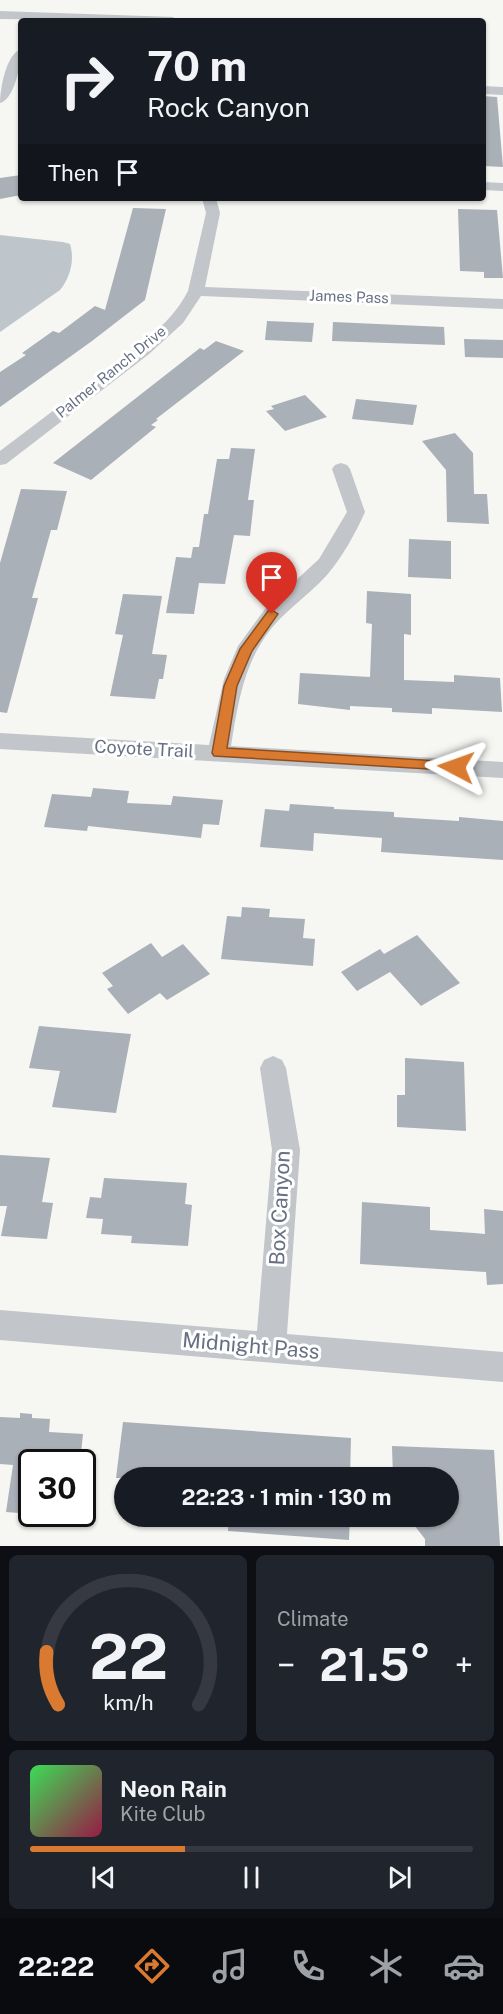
<!DOCTYPE html>
<meta charset="utf-8">
<style>
:root{--surface:#171b24;--page:#20242c;--text:#f1f3f6;--muted:#9ea1a6;--line:#363941;--accent:#d97a30}
body{margin:0;font-family:"Public Sans",sans-serif;background:var(--page);color:var(--text);height:100vh;display:flex;flex-direction:column;font-size:22px;white-space:nowrap}
*{box-sizing:border-box;margin:0}
p{font-size:20px;color:var(--muted)}
.icon{flex:none;width:33px;height:33px;fill:none;stroke:currentColor;stroke-width:2;stroke-linecap:round;stroke-linejoin:round}
.map{position:relative;height:1546px;overflow:hidden}
.panel{display:flex;flex-direction:column;gap:9px;padding:9px;background:#0d0f14;flex:1}
.panel>*{flex:none}
.banner{position:absolute;left:18px;top:18px;width:468px;height:183px;border-radius:6px;box-shadow:0 2px 4px #0004;background:#171b24;color:var(--text);overflow:hidden}
.speed{position:absolute;left:18px;top:1449px;display:flex;gap:12px;font-size:30px;font-weight:700;text-align:center}
.speed>*{display:grid;place-content:center;width:78px;height:78px;border-radius:50%;background:var(--surface);box-shadow:0 2px 4px #0004;line-height:1}
.speed .limit{border:3px solid #111;border-radius:9px;background:#fff;color:#111}
.pin{position:absolute;display:grid;place-items:center;width:51px;height:51px;color:#fff;margin:-62px -26px;border-radius:50% 50% 50% 0;rotate:-45deg;box-shadow:0 0 6px #0007}
.pin .icon{rotate:45deg}
.me{position:absolute;width:66px;margin:-33px;rotate:274deg;stroke-linejoin:round;filter:drop-shadow(0 0 4px #0008)}
.turn{display:flex;align-items:center;gap:21px;height:126px;padding:0 30px;font-size:27px}
.turn .icon{width:78px;height:78px;stroke-width:2.5}
.turn b{display:block;font-size:42px;line-height:51px}
.then{display:flex;align-items:center;height:57px;padding:0 30px;background:#0003;gap:12px;font-size:22px}
.big{font-size:45px;font-weight:700;line-height:1.1}
.panel .card{flex:1;display:flex;flex-direction:column;justify-content:center;gap:9px;min-width:0;padding:0 21px;border-radius:9px;background:var(--page)}
.panel .dial{align-items:center;gap:0}
.dial svg{height:156px;overflow:visible;fill:none;stroke:var(--line);stroke-width:7;stroke-linecap:round;text-anchor:middle}
.dial text{fill:var(--text);stroke:none}
.song{display:flex;align-items:center;gap:18px}
.cover{width:72px;height:72px;border-radius:9px;background:linear-gradient(135deg,hsl(130 70% 55%),hsl(340 70% 35%))}
.played{height:6px;border-radius:3px;background:linear-gradient(90deg,var(--accent) 35%,var(--line) 35%)}
.keys{display:flex;justify-content:space-around;direction:ltr}
.heat{display:flex;justify-content:space-between;align-items:center;font-size:33px;direction:ltr}
.panel .tiles{flex:1;display:grid;gap:9px;grid-template-columns:1fr 1fr}
.card:last-child{grid-column:span 2}
.trip{position:absolute;left:114px;top:1467px;width:345px;height:60px;border-radius:30px;background:var(--surface);box-shadow:0 2px 4px #0004;font-weight:700;line-height:60px;text-align:center}
.dock{display:flex;height:96px;justify-content:space-around;align-items:center;background:#090b0e;color:var(--muted)}
.dock .icon{width:42px;height:42px}
.dock .selected{color:var(--accent)}
.dock b{font-size:27px;color:var(--text)}
.map>svg:first-child{display:block}
.water{fill:#bec5cb}
.building{fill:#aab0b7}
.lines{fill:none;stroke-linecap:round;stroke-linejoin:round}
.street{fill:#c2c5c9;fill-rule:evenodd}
.route{fill:#d97a30;stroke:#8d4f1f;stroke-width:1.5}
.labels{text-anchor:middle;stroke-width:6;stroke-linejoin:round;paint-order:stroke}
.far-street-label{font-size:15px;fill:#677183;stroke:#fff}
.street-label{font-size:18px;fill:#677183;stroke:#fff}
.near-street-label{font-size:21px;fill:#677183;stroke:#fff}
</style>
<div class="map">
<svg width="503" height="1546" viewBox="0 0 503 1546">
<rect width="100%" height="100%" fill="#f6f6f3"/>
<!-- water -->
<path class="water" d="M0 235 63 242 70 244C75 261 70 277 60 290L0 332Z"/>
<!-- building -->
<g class="building">
<path d="M483 96 497 97 503 167 483 166Z"/>
<path d="M21 175V195L0 199V178Z"/>
<path d="M133 208 166 209 145 300 92 341 0 407V372L26 355 22 353 53 331 59 333 95 306 105 310Z"/>
<path d="M458 209 497 210 503 278H484V272L460 271Z"/>
<path d="M267 321 314 323 312 342 265 340Z"/>
<path d="M333 322 444 327 445 345 332 341Z"/>
<path d="M464 339 503 340V358L465 357Z"/>
<path d="M216 341 244 351 156 419 158 420 151 425 156 427 91 480 53 463 200 348 204 350Z"/>
<path d="M305 395 327 417 285 431 266 411 274 409 271 406Z"/>
<path d="M356 399 417 405 413 425 352 419Z"/>
<path d="M455 433 473 453 474 494H487L489 524 447 522 446 470 422 441Z"/>
<path d="M231 448 255 449 248 500H254L250 536 234 535 225 584 199 583 194 614 166 613 176 557 191 558 193 547H199L204 514H208L217 459H229Z"/>
<path d="M21 489 67 491 57 530H51L32 598H38L7 713 0 712V563Z"/>
<path d="M409 539 451 541V579L408 577Z"/>
<path d="M367 591 411 594V635L404 634V680L454 682V675L500 678 502 712 432 708V714L392 712V708L350 706V710L298 704 300 673 370 677 372 624 366 623Z"/>
<path d="M123 594 162 596 152 654 167 655 163 679H159L155 699 110 696 123 635 115 634Z"/>
<path d="M93 788 129 791 127 803 171 805 173 796 223 800 219 825 203 824 201 838 88 826 87 831 44 827 52 794 91 797Z"/>
<path d="M290 804 334 807V809L394 812V817L459 821V817L503 821V860L381 852 382 838 314 833 313 851 260 847 265 809 289 811Z"/>
<path d="M242 907 270 909 269 917 305 919 303 938 315 939 313 966 221 959 227 916 241 917Z"/>
<path d="M417 935 460 983 421 1006 390 972 357 991 341 972 380 949 384 954Z"/>
<path d="M151 943 162 957 183 944 210 974 167 1000 160 993 128 1014 107 989 113 986 102 973Z"/>
<path d="M39 1026 131 1034 116 1113 52 1107 60 1071 29 1068Z"/>
<path d="M405 1058 464 1062 466 1131 397 1127V1095H405Z"/>
<path d="M0 1155 50 1158 42 1202 53 1203 47 1239 1 1236 7 1206H0Z"/>
<path d="M104 1178 187 1183 185 1204 192 1205 188 1246 131 1243 132 1236 101 1234 103 1219 86 1218 90 1197 101 1198Z"/>
<path d="M362 1202 430 1207V1230L474 1233 485 1234 484 1209 503 1211V1284L487 1285 486 1272 360 1264Z"/>
<path d="M20 1413 32 1414V1418L50 1419 49 1432 83 1434 80 1462H32V1514L6 1512 13 1465 0 1464V1417L20 1418Z"/>
<path d="M123 1422 351 1438 350 1478H116Z"/>
<path d="M392 1446 494 1450 500 1546H425V1539L407 1516H448V1478H393Z"/>
<path d="M229 1516H350L349 1540 228 1531Z"/>
</g>
<g class="lines">
<!-- street -->
<g class="street">
<path d="M0 11 173 17 179 21 0 19Z"/>
<path d="M21 49C21 63 15 99 0 103 0 89 6 54 21 49Z"/>
<path d="M483 86 503 87V95L483 94Z"/>
<path d="M483 182 503 183V191L483 190Z"/>
<path d="M202 198H216L220 213 205 287 503 299V309L201 296 183 323 149 354 6 464 0 465V451C33 426 66 401 99 376 131 351 170 327 188 291L206 213Z"/>
<path d="M341 463 347 465 350 469 365 512C355 534 343 556 327 575 307 597 282 612 265 637 243 669 237 708 231 746L503 762V778L0 749V733L209 745 224 679 238 646 265 609 319 559 347 512 332 469 335 465Z"/>
<path d="M273 1056 282 1060 286 1068 300 1150 287 1334 503 1352V1382L0 1340V1310L257 1331 272 1150 260 1068 264 1060Z"/>
</g>
</g>
<!-- route -->
<path class="route" d="M272 610 278 614 252 651 237 686 227 748 456 762 463 767 461 771 214 756 212 753 224 686 240 649 268 611Z"/>
<g class="labels">
<!-- far-street labels -->
<g class="far-street-label">
<text transform="translate(349 297) rotate(2)" y="5">James Pass</text>
<text transform="translate(111 372) rotate(-39)" y="5">Palmer Ranch Drive</text>
</g>
<!-- street labels -->
<g class="street-label">
<text transform="translate(144 749) rotate(3)" y="6">Coyote Trail</text>
</g>
<!-- near-street labels -->
<g class="near-street-label">
<text transform="translate(280 1208) rotate(-87)" y="7">Box Canyon</text>
<text transform="translate(251 1346) rotate(5)" y="7">Midnight Pass</text>
</g>
</g>
</svg>
<div class="speed"><div class="limit">30</div></div>
<div class="pin" style="left:272px;top:614px;background:#d93025"><svg class="icon" aria-label="arrive" viewBox="0 0 24 24"><path d="M6 21V4h12l-3 4 3 4H6"/></svg></div>
<svg class="me" style="left:456px;top:767px" viewBox="-20 -20 40 40"><path d="M0-17L14 15 0 8-14 15z" fill="#d97a30" stroke="#fff" stroke-width="4"/></svg>
<div class="trip">22:23 · 1 min · 130 m</div>
<div class="banner">
<div class="turn"><svg class="icon" aria-label="right" viewBox="0 0 24 24"><path d="M7 20v-9h11M14 6l5 5-5 5"/></svg><div><b>70 m</b>Rock Canyon</div></div>
<div class="then">Then<svg class="icon" aria-label="arrive" viewBox="0 0 24 24"><path d="M6 21V4h12l-3 4 3 4H6"/></svg></div>
</div>
</div>
<section class="panel">
<div class="tiles">
<div class="card dial"><svg viewBox="0 0 100 80">
<path d="M14 69A42 42 0 1 1 86 69"/>
<path d="M14 69A42 42 0 0 1 8 42" stroke="#d97a30"/>
<text x="50" y="56" font-size="32" font-weight="700">22</text>
<text x="50" y="72" font-size="11">km/h</text>
</svg></div>
<div class="card"><p>Climate</p>
<div class="heat"><a>−</a><b class="big">21.5°</b><a>+</a></div>
</div>
<div class="card">
<div class="song"><i class="cover"></i><div><b>Neon Rain</b><p>Kite Club</p></div></div>
<div class="played"></div>
<div class="keys"><svg class="icon" aria-label="previous" viewBox="0 0 24 24"><path d="M18 5L8 12l10 7zM5 5v14"/></svg><svg class="icon" aria-label="pause" viewBox="0 0 24 24"><path d="M8 5v14M16 5v14"/></svg><svg class="icon" aria-label="next" viewBox="0 0 24 24"><path d="M6 5l10 7-10 7zM19 5v14"/></svg></div>
</div>
</div>
</section>
<nav class="dock">
<b>22:22</b>
<svg class="icon selected" aria-label="directions" viewBox="0 0 24 24"><path d="M12 3l9 9-9 9-9-9zM9 14v-3h6M13 9l2 2-2 2"/></svg>
<svg class="icon" aria-label="music" viewBox="0 0 24 24"><path d="M9 18V5l10-2v13"/><circle cx="6" cy="18" r="3"/><circle cx="16" cy="16" r="3"/></svg>
<svg class="icon" aria-label="phone" viewBox="0 0 24 24"><path d="M5 4h4l2 5-3 2q2 4 5 5l2-3 5 2v4C11 20 4 13 5 4z"/></svg>
<svg class="icon" aria-label="climate" viewBox="0 0 24 24"><path d="M12 3v18M4 7l16 10M4 17L20 7"/></svg>
<svg class="icon" aria-label="car" viewBox="0 0 24 24"><path d="M5 17H2v-5l4-1 3-4h7l3 4 3 1v5h-3M9 17h6M6 11h13"/><circle cx="7" cy="17" r="2"/><circle cx="17" cy="17" r="2"/></svg>
</nav>
